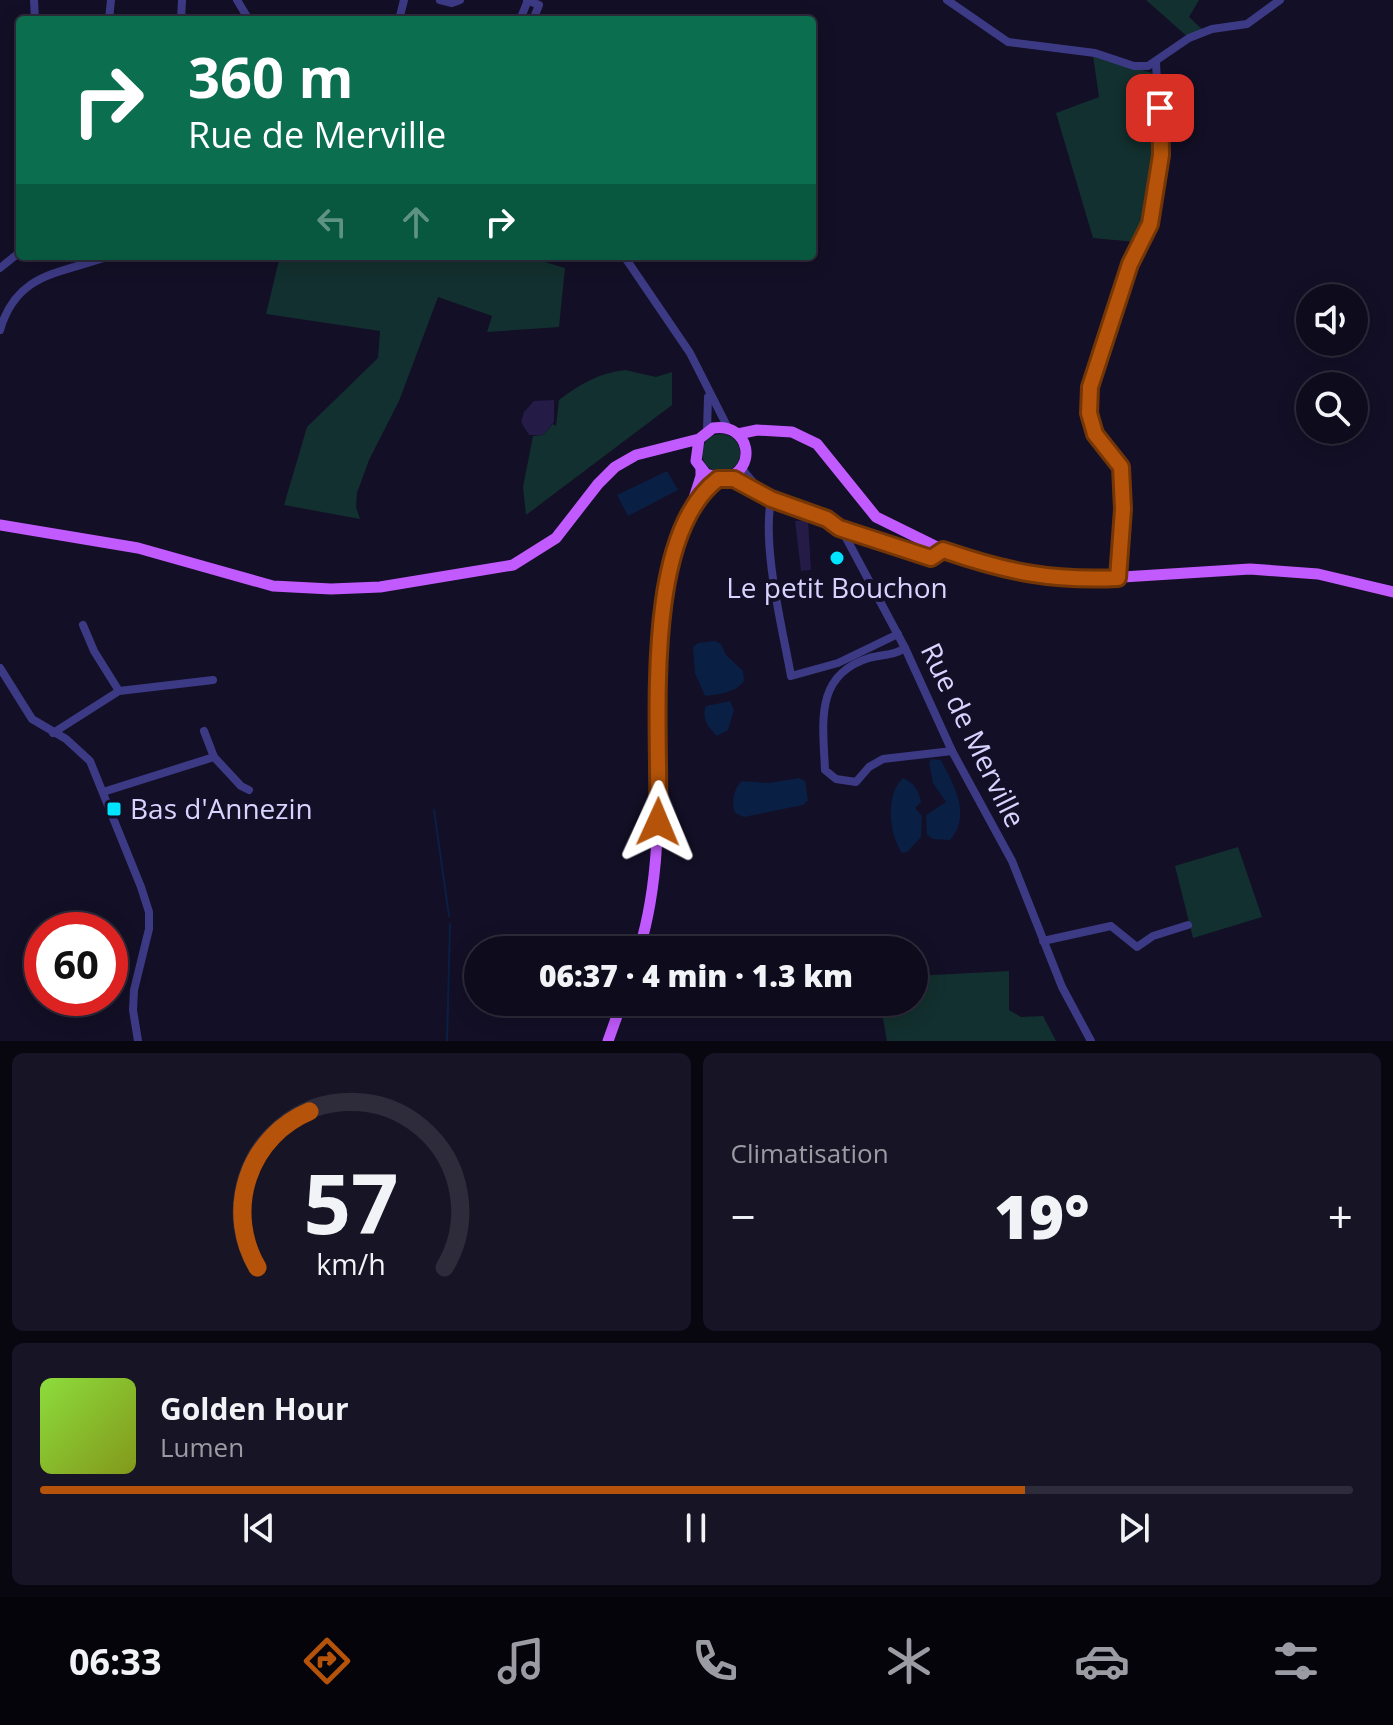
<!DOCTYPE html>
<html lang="fr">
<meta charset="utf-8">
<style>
:root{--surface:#0e0b1c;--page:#171425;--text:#f1f3f6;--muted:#9b9ba3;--line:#2e2b3b;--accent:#b45309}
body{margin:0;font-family:"Open Sans",sans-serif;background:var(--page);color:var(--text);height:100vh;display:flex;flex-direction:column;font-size:30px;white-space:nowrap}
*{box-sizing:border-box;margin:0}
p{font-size:26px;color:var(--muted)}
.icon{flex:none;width:44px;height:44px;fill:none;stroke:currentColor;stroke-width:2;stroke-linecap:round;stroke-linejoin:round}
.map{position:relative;height:1041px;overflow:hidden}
.drawer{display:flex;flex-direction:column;gap:12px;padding:12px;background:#08060f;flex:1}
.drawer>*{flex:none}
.top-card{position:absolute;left:16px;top:16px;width:800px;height:244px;border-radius:8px;box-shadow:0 4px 20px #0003,0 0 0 2px var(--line);background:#0b6e4f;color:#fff;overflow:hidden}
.controls{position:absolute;left:1296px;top:284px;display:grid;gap:16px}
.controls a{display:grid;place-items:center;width:72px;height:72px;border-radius:50%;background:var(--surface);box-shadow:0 4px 20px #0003,0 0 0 2px var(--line);font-size:40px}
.speed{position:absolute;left:24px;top:912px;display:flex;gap:16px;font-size:40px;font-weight:700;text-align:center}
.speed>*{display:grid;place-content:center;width:104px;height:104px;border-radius:50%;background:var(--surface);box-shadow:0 4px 20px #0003,0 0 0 2px var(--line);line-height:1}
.speed .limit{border:12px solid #d22;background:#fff;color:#111}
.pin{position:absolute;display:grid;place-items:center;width:68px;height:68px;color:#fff;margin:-34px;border-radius:16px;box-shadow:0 4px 12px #0006}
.me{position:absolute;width:88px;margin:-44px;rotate:1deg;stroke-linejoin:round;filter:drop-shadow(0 0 6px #0008)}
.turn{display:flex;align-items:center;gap:28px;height:168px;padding:0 40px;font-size:36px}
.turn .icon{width:104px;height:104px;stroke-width:2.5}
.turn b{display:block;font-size:56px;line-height:68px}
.lanes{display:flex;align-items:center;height:76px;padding:0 40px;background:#0003;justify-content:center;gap:40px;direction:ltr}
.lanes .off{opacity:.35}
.big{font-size:60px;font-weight:800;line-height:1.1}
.drawer .card{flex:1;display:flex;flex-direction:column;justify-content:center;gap:12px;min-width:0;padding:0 28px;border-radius:12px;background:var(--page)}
.drawer .dial{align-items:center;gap:0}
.dial svg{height:208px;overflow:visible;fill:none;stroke:var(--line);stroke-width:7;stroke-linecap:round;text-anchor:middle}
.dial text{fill:var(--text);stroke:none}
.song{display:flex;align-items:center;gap:24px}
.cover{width:96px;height:96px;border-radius:12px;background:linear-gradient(135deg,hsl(90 70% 55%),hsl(70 70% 35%))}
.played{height:8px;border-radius:4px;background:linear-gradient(90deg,var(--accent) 75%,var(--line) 75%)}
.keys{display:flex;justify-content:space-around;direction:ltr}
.heat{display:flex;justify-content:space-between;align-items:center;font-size:44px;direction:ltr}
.drawer .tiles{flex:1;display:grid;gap:12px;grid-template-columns:1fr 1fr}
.card:last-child{grid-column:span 2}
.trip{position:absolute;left:464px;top:936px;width:464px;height:80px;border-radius:40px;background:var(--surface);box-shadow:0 4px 20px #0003,0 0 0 2px var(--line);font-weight:800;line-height:80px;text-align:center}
.menu{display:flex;height:128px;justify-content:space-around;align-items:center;background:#06040b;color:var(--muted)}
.menu .icon{width:56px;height:56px}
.menu .on{color:var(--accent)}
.menu b{font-size:36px;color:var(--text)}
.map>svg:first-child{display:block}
.green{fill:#12302f}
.water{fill:#0a1f44}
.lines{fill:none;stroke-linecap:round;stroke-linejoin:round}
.stream{stroke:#0a1f44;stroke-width:2}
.building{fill:#241b47}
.minor{stroke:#3d3a85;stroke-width:8}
.major{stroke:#c25bff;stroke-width:11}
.route-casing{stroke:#753606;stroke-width:20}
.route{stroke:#b45309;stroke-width:14}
.poi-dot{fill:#00e5ff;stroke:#130f26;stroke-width:3}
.labels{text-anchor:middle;stroke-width:8;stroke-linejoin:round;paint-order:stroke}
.poi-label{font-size:28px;fill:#d9d4ff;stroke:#130f26}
.street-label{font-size:28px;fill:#d9d4ff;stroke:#130f26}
</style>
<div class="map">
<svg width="1393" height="1041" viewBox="0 0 1393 1041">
<rect width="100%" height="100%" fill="#130f26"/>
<!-- green -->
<g class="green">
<path d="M1146 0H1199L1189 17 1205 32 1189 38Z"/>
<path d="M1093 56 1156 74C1158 135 1153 184 1136 242L1093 238 1056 113 1099 97Z"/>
<path d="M280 256H525L565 268 559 327 487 332 492 316 438 297 399 401 369 460 357 493 356 507 360 519 284 505 307 427 378 358 380 331 266 314Z"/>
<path d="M625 370 656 377 672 372V405L526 515 523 487 533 436 543 435 553 424 556 426 559 400C580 384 599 373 625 370Z"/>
<circle cx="721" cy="453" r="19"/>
<path d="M1238 847 1262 917 1193 938 1175 866Z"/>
<path d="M1009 971V1010L1021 1017 1043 1016 1056 1041H887L880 1002H914V976Z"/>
</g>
<!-- water -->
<g class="water">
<path d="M667 471 678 490 628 516 617 495Z"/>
<path d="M715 641 721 644 726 655 743 671 744 681C735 693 719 694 705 696L695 673 693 647 698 643Z"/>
<path d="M730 701 734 710 728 730 717 736C708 727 701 718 706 706Z"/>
<path d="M932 759 941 760C954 786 972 814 950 840L933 839 927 835 926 815 946 802 933 783 929 762Z"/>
<path d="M799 778 805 781 808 800 803 805 744 817 735 813C731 802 734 788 742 781L769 783Z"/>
<path d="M903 778C915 784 918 789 921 802L915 808 922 816 921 837 907 852 902 853C889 834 885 795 903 778Z"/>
</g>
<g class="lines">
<!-- stream -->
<g class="stream">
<path d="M434 810 449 916"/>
<path d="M447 1041 450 924"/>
</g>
</g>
<!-- building -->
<g class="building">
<path d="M554 400V422L543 435H529L521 422 524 412 534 401Z"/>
<path d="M808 520 811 570 801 571 795 521Z"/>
</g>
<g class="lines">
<!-- minor -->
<g class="minor">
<path d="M34 0 35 20"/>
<path d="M237 0 249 20"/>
<path d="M440 0 452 3 460 0"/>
<path d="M527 0 539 5 533 20"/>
<path d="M947 0 1008 42 1095 53 1134 66H1148L1189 38 1212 29 1247 24 1280 0"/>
<path d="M109 20 111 0"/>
<path d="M181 20 182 0"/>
<path d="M399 20 404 0"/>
<path d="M520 20 528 0"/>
<path d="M624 256 690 353 728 428"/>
<path d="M0 268 20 252"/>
<path d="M0 330C17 272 60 274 109 256"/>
<path d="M707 431 708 397"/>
<path d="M742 469 759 489"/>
<path d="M729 478 771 499 827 519 844 534 905 648 952 751 1012 861 1062 987 1091 1041"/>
<path d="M771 499C762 548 782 626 791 676L838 663 898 634"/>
<path d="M840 528 931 558 943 550"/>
<path d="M1118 578 1123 509 1121 467 1095 434 1089 413 1090 387 1130 264 1150 224 1161 155 1156 63"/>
<path d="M83 625 94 651 119 691"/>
<path d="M905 648C893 656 883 654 869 658 814 675 823 723 825 770L836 779 856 782 869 767 883 759 952 751"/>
<path d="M0 668 32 719 66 739 90 761 141 887 149 912V929L134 990 133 1010 138 1041"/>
<path d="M204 731 214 757 241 786 249 790"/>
<path d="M53 733 119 691 213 680"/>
<path d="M103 792 214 757"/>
<path d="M1043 941 1111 926 1137 947 1153 936 1188 925"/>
</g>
<!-- major -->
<g class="major">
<path d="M738 434 757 430 792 432 817 444 876 517 943 550 994 567 1036 577 1075 580 1250 569 1318 574 1393 592"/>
<path d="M0 525 138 548 273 586 331 589 380 587 513 565 556 538 598 484 615 467 636 455 699 439 713 428C750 422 759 470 724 479L706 474 696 461 699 439"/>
<path d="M639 950C671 846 651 735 659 629 664 576 686 526 701 476V469"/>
<path d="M608 1041 622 1002"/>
</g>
</g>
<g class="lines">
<defs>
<path id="route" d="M658 822C661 733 640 538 718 479H734L771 499 827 519 839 528 931 558 943 550C1007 572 1050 581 1118 578L1123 509 1121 467 1095 434 1089 413 1090 387 1130 264 1150 224 1161 155 1160 108"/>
</defs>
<!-- route casing -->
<use href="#route" class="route-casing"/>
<!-- route -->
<use href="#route" class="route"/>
</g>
<!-- markers -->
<g class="poi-dot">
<circle cx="837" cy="558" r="8"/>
<rect x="106" y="801" width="16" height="16" rx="4"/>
</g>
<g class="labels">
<!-- poi labels -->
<g class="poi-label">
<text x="837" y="598">Le petit Bouchon</text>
<text x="130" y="819" text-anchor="start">Bas d'Annezin</text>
</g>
<!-- street labels -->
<g class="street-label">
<text transform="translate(973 735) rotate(64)" y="10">Rue de Merville</text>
</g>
</g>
</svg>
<div class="controls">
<a><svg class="icon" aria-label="sound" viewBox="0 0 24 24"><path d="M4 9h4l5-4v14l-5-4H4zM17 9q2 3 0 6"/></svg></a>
<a><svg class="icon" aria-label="search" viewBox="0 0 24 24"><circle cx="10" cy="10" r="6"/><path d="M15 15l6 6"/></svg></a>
</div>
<div class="speed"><div class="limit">60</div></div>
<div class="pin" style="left:1160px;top:108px;background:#d93025"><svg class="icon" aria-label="arrive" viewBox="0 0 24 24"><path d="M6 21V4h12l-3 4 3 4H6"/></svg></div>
<svg class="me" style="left:658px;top:822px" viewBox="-20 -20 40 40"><path d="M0-17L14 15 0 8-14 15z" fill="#b45309" stroke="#fff" stroke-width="4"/></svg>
<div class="trip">06:37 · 4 min · 1.3 km</div>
<div class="top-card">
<div class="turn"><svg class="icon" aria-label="right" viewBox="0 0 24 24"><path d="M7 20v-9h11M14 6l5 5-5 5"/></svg><div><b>360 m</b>Rue de Merville</div></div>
<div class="lanes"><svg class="icon off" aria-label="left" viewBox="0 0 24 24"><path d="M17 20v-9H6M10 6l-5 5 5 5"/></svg><svg class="icon off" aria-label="ahead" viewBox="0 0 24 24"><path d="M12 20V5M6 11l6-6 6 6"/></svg><svg class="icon" aria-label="right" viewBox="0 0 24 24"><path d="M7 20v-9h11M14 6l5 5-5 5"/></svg></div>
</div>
</div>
<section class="drawer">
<div class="tiles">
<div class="card dial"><svg viewBox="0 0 100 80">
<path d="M14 69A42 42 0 1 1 86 69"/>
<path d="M14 69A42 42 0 0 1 34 9" stroke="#b45309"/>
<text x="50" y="56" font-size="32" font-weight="700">57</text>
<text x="50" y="72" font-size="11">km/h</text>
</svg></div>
<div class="card"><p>Climatisation</p>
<div class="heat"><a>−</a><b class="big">19°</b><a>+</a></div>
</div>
<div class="card">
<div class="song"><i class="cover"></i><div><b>Golden Hour</b><p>Lumen</p></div></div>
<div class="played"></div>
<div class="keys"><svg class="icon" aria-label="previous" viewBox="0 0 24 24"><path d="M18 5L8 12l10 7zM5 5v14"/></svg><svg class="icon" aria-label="pause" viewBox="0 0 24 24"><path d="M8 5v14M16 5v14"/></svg><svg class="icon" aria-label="next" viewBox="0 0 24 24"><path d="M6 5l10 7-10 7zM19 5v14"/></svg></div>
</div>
</div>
</section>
<nav class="menu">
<b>06:33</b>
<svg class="icon on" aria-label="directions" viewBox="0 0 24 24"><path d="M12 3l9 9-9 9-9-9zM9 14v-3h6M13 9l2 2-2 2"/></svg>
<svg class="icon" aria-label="music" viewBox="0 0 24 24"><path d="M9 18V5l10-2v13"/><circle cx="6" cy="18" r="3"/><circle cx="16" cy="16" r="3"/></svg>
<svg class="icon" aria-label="phone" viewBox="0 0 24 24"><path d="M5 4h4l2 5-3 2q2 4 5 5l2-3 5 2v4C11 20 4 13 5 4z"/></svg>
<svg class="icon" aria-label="climate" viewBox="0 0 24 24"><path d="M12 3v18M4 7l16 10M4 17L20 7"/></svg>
<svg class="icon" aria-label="car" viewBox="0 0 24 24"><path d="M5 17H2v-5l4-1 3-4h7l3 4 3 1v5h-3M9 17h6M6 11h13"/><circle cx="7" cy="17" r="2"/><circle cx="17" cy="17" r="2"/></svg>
<svg class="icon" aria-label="filters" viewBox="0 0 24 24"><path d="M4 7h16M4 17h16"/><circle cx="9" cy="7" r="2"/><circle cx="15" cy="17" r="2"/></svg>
</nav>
